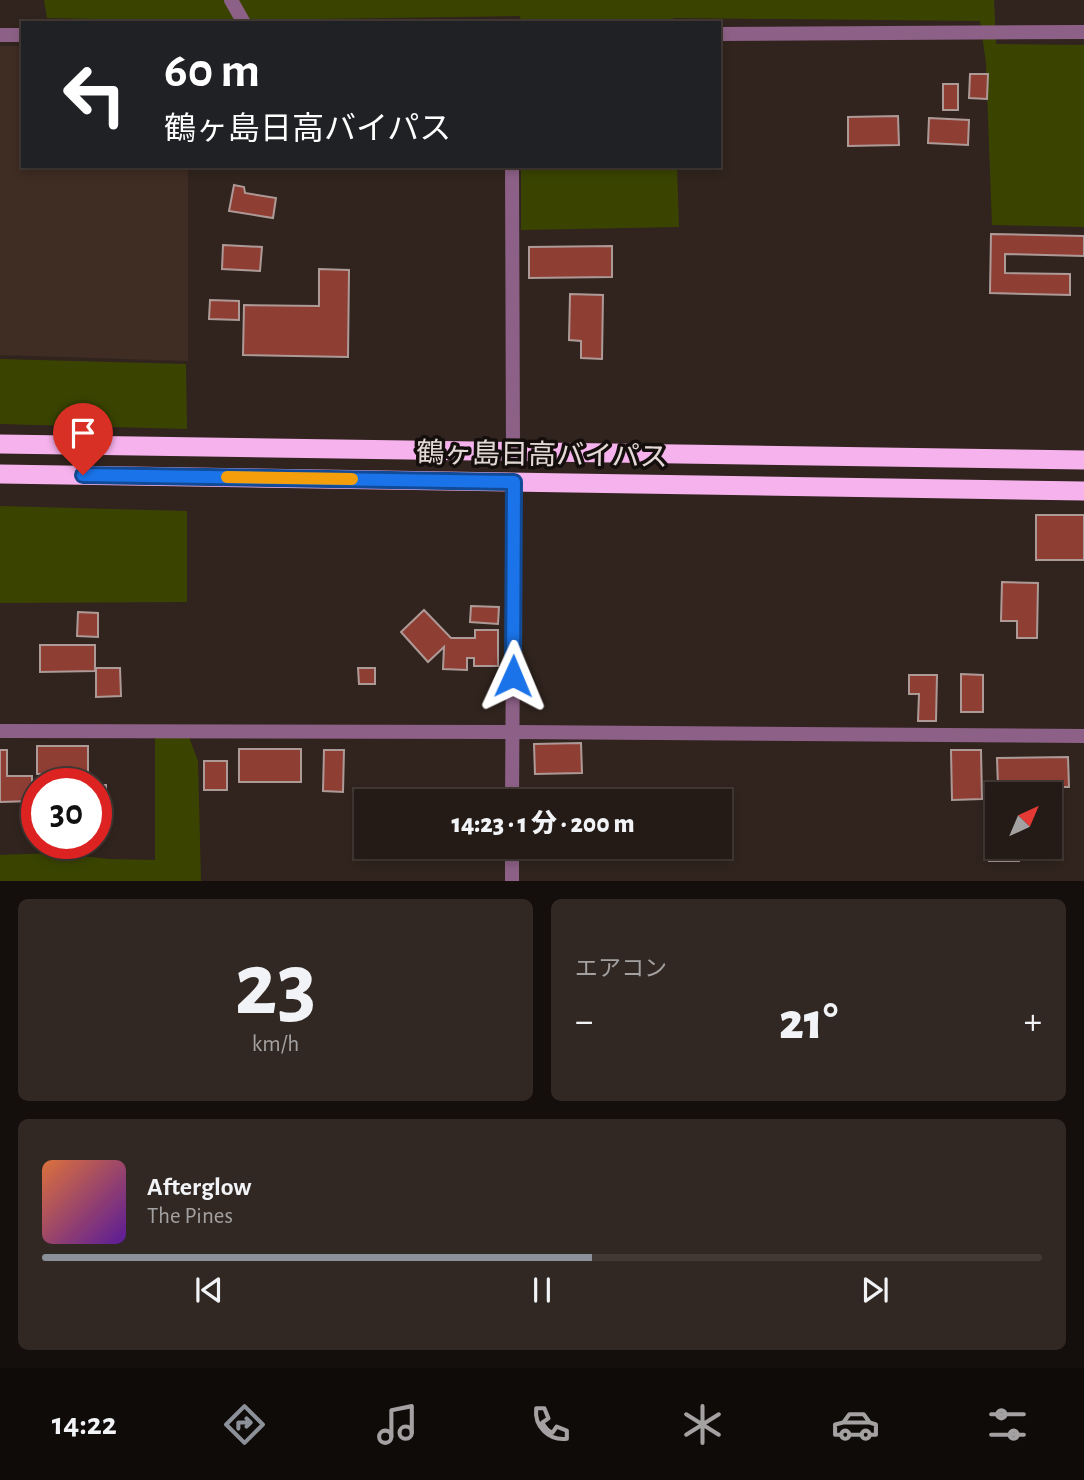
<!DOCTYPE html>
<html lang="ja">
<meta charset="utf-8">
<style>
:root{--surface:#251b16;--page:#312823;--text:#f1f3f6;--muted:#a3a1a1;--line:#423935;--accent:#8c9099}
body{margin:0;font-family:"Alegreya Sans","Noto Sans JP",sans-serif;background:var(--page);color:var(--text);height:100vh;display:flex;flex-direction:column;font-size:26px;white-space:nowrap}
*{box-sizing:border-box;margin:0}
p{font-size:23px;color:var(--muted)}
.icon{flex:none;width:38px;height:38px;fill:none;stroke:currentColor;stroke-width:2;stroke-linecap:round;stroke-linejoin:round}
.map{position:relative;height:881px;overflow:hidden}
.side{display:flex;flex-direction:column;gap:18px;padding:18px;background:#140f0c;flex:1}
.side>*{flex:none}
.top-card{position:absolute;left:21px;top:21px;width:700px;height:147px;border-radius:0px;box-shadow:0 4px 10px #0003,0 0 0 2px var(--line);background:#202124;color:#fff;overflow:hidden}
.needle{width:46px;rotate:44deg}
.controls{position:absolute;left:985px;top:782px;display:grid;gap:14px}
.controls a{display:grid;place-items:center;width:77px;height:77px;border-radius:0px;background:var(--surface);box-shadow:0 4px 10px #0003,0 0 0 2px var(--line);font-size:35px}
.speed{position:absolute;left:21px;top:768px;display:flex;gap:14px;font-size:35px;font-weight:700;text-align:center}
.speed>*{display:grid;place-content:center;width:91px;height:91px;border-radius:50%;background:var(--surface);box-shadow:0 4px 10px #0003,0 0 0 2px var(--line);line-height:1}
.speed .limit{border:10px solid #d22;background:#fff;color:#111}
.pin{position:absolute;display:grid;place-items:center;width:60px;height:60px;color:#fff;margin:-72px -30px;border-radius:50% 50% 50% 0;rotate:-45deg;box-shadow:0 0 7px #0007}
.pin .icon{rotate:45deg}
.me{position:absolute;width:77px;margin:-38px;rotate:1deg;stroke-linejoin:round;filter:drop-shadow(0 0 5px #0008)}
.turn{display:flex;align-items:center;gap:24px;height:147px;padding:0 28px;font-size:32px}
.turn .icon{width:91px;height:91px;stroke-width:2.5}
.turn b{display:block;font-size:49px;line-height:60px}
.big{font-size:52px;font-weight:800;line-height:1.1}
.side .widget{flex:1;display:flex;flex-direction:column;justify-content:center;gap:10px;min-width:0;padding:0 24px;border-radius:10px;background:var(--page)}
.side .dial{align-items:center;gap:0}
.dial b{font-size:91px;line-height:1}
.song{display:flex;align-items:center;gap:21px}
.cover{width:84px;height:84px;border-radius:10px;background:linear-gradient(135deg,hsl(20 70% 55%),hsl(270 70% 35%))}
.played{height:7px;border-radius:4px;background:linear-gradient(90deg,var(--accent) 55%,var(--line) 55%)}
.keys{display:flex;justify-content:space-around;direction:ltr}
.heat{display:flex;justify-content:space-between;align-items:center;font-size:38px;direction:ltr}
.side .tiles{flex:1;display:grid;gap:18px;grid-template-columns:1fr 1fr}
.widget:last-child{grid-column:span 2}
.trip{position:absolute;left:354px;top:789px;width:378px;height:70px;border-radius:0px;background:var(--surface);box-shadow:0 4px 10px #0003,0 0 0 2px var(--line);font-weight:800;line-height:70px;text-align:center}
.dock{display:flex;height:112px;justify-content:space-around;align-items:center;background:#0f0b09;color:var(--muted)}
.dock .icon{width:49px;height:49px}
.dock .current{color:var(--accent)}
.dock b{font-size:32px;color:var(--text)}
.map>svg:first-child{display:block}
.built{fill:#3f2c23}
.green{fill:#3a4400}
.building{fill:#8f3e34;stroke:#ad9a97;stroke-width:2}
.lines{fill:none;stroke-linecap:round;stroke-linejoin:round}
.minor{stroke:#8d6187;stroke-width:14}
.tertiary{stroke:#8d6187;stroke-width:14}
.trunk{stroke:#f6b2ed;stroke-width:19}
.route-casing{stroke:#114b97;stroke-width:18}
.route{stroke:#1a73e8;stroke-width:12}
.slow{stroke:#f59e0b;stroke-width:12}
.labels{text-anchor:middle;stroke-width:7;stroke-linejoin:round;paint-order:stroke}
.street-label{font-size:28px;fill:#e3d9d6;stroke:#140e0c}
</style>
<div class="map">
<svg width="1084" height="882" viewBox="0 0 1084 882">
<rect width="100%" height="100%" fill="#31241e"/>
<!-- built -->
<path class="built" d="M0 46H23V166H188V361L0 355Z"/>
<!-- green -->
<g class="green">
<path d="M44 0H994L996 44 1084 45V227L992 225 986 63 980 21 673 18V23H521L520 16 187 21 47 18Z"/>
<path d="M521 166H677L679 227 521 230Z"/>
<path d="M0 359 186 364 187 429 0 424Z"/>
<path d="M0 506 187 511V602L0 603Z"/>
<path d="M155 736 189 737 198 761 201 881H0V855L53 853 109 859 155 860Z"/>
</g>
<!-- building -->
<g class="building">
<path d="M970 74H988L987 99 969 98Z"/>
<rect x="943" y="84" width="15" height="26"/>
<path d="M898 116 899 145 848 146V117Z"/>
<path d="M929 118 969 120 968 145 928 143Z"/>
<path d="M234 185 244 187 245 193 276 198 273 218 229 211Z"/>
<path d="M991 234 1084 236V256L1005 254V273L1070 274V295L990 293Z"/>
<path d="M223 245 262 247 260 271 222 269Z"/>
<path d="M612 246V277L529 278V247Z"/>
<path d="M319 269 349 270 348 357 243 355 244 305 319 306Z"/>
<path d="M570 294 603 295 602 359 581 358V341L569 340Z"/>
<path d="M210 300 239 301V320L209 319Z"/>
<rect x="1036" y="515" width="48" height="45"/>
<path d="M1002 582 1038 583 1037 638H1017V621H1001Z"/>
<path d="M471 606 499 607 498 624 470 622Z"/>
<path d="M424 610 451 638H475V630H498V666H474V658H467V670L443 669 444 647 428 662 401 632Z"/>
<path d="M78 612 98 613V637L77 636Z"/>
<path d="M40 645H95V671L40 672Z"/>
<path d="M96 668H120L121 696 96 697Z"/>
<path d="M358 668H375V684H359Z"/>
<path d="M961 674 983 675V712H961Z"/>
<path d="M909 675H937L936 721H918L919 694H909Z"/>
<path d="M581 743 582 773 535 774 534 744Z"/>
<rect x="37" y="746" width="51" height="28"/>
<rect x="239" y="749" width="62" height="33"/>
<path d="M0 750H7V776H32V801L0 802Z"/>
<path d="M324 750H344L343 792 323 791Z"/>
<path d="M951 750H981L982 799 952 800Z"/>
<path d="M1068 757 1069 787H998L997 758Z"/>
<rect x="204" y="761" width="23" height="29"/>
<rect x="96" y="785" width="10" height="23"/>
<path d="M988 805H998V847H1019V861H989Z"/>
</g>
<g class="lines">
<!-- minor -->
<g class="minor">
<path d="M231 0 244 23"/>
<path d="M512 166 513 451"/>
<path d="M0 731 513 732 1084 736"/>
<path d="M512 802 514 482"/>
<path d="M512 882V847"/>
</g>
<!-- tertiary -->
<g class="tertiary">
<path d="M719 34 1084 32"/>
<path d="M0 35H23"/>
</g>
<!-- trunk -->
<g class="trunk">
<path d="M0 444 1084 460"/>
<path d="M0 474 1084 491"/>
</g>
</g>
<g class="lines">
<defs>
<path id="route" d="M83 475 514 482 513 676"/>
</defs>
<!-- route casing -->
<use href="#route" class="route-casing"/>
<!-- route -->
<use href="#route" class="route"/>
<!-- slow -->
<path class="slow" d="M227 477 352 479"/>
</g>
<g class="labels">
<!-- street labels -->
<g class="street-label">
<text transform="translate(542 454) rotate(1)" y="10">鶴ヶ島日高バイパス</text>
</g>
</g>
</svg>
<div class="controls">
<a><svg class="needle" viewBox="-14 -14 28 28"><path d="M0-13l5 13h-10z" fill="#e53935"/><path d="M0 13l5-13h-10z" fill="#a3a1a1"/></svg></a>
</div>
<div class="speed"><div class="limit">30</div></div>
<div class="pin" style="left:83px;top:475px;background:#d93025"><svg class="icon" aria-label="arrive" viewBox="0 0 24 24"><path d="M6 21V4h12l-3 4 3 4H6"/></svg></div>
<svg class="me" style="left:513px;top:676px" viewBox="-20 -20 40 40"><path d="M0-17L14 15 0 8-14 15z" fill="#1a73e8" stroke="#fff" stroke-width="4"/></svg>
<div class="trip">14:23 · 1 分 · 200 m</div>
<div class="top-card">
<div class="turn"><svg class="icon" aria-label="left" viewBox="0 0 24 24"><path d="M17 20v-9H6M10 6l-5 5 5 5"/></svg><div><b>60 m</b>鶴ヶ島日高バイパス</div></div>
</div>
</div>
<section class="side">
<div class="tiles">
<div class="widget dial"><b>23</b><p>km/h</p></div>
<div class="widget"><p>エアコン</p>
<div class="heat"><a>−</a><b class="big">21°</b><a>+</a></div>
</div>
<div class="widget">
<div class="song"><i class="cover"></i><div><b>Afterglow</b><p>The Pines</p></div></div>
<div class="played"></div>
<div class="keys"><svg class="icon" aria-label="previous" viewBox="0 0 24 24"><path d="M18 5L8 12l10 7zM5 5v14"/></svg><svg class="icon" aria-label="pause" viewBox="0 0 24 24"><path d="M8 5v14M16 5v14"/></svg><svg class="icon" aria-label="next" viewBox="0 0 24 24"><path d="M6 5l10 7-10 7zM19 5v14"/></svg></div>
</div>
</div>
</section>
<nav class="dock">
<b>14:22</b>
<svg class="icon current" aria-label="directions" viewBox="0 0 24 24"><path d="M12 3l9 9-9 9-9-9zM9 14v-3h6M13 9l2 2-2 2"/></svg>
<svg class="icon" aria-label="music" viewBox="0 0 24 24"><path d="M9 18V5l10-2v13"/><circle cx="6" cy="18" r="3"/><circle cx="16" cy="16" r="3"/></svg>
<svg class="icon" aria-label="phone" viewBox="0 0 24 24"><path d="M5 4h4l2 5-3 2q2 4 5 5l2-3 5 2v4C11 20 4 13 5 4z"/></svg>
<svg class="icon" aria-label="climate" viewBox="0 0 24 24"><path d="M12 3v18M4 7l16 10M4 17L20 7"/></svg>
<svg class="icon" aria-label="car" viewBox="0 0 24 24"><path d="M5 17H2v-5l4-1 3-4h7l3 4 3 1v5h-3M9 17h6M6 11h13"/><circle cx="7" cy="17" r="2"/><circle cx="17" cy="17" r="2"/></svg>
<svg class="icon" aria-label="filters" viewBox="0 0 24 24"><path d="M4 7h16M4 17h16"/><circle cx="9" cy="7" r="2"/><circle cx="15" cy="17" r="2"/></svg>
</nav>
